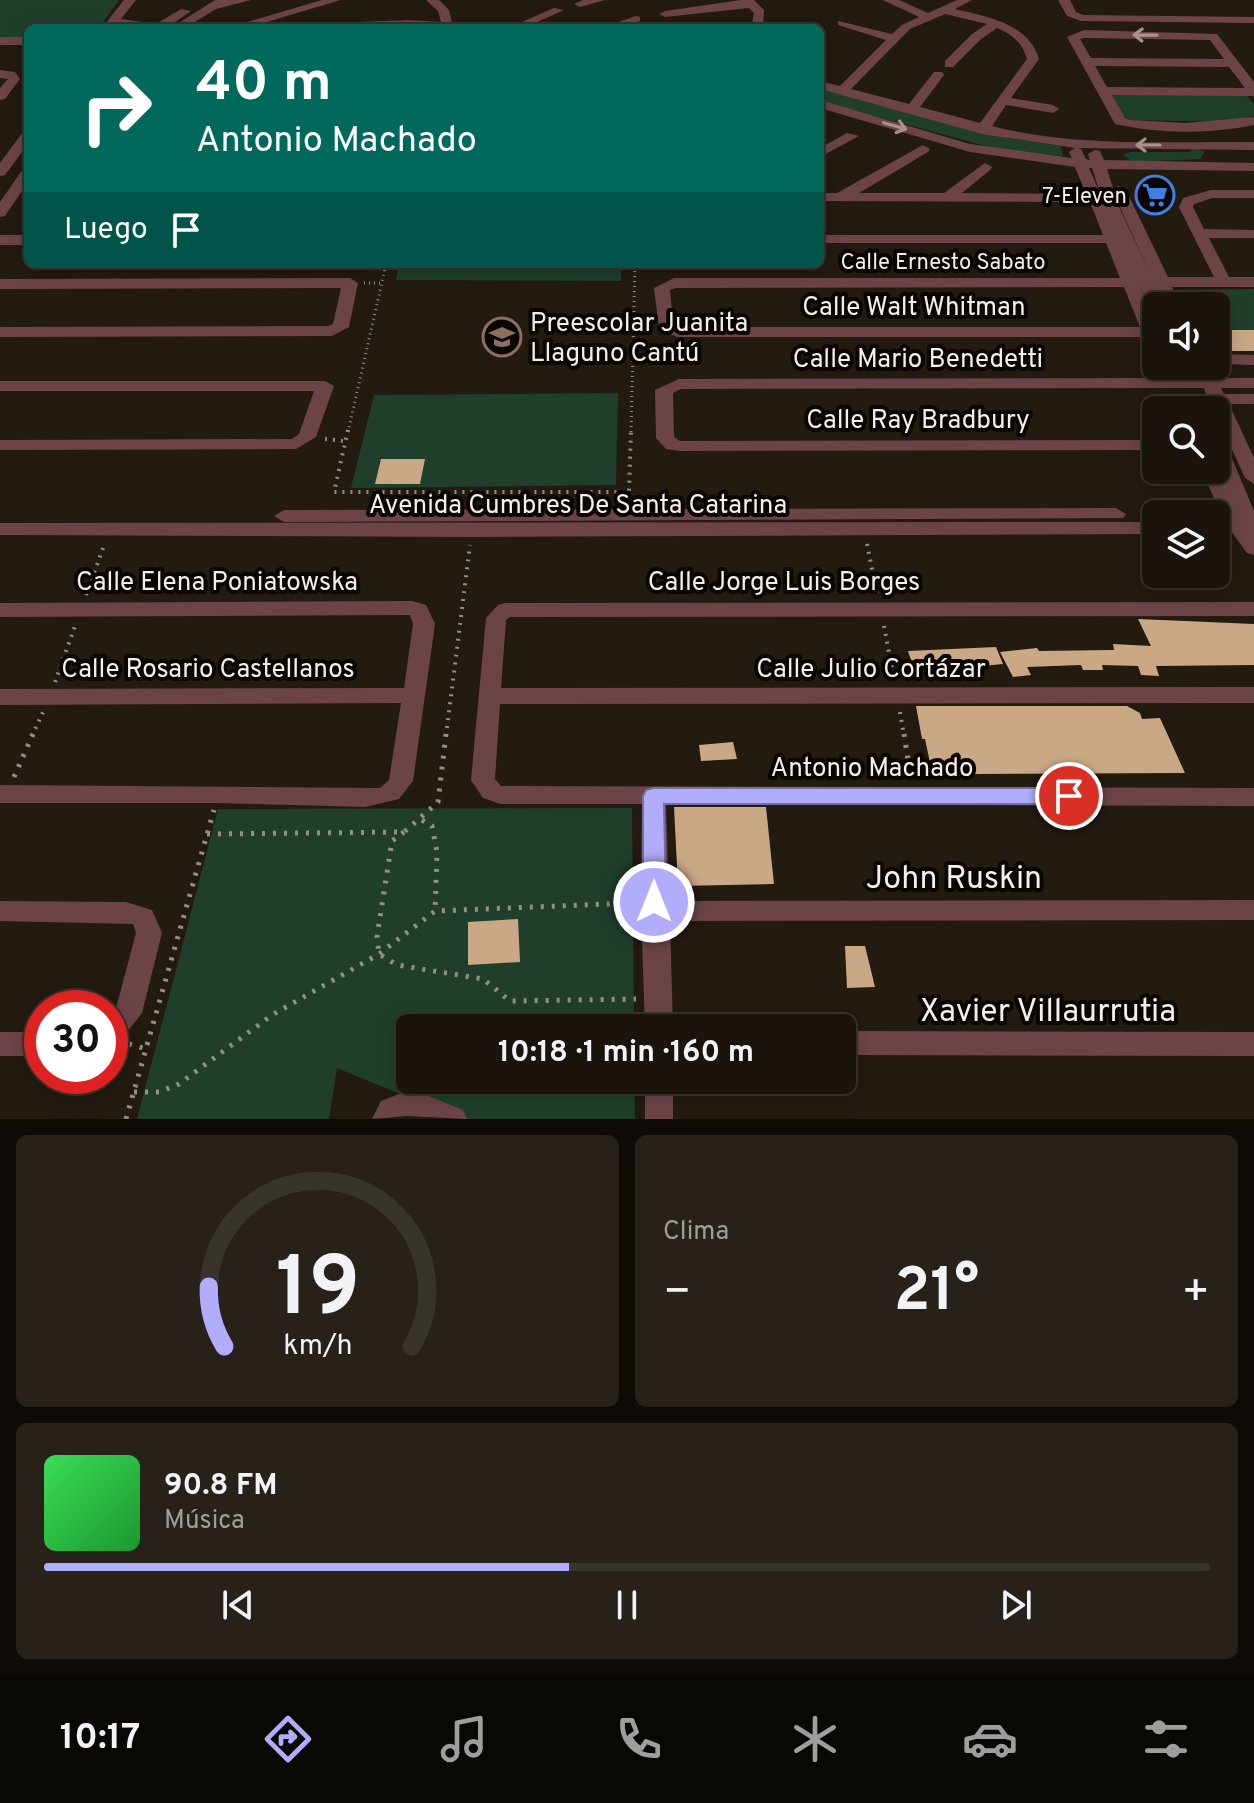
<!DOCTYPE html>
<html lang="es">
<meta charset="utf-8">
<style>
:root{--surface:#1a140c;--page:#27211a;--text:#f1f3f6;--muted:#9f9e9d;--line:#38332d;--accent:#b2adfa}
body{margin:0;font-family:Overpass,sans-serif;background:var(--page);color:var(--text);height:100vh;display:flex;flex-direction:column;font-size:30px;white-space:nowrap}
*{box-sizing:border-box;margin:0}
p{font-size:26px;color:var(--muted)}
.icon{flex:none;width:44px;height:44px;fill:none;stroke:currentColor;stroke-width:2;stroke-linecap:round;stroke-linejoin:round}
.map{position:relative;height:1119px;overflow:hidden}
.panel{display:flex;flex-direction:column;gap:16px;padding:16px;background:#0e0b07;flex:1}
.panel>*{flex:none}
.guide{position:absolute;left:24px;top:24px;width:800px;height:244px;border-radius:12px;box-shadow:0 4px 20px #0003,0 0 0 2px var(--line);background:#00695c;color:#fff;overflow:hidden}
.controls{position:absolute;left:1142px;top:292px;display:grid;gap:16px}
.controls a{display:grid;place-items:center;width:88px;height:88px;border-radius:12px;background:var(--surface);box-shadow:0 4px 20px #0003,0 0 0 2px var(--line);font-size:40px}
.speed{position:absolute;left:24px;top:990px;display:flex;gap:16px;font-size:40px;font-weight:700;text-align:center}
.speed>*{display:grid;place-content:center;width:104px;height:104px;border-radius:50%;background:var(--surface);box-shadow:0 4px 20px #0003,0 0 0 2px var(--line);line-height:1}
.speed .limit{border:12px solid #d22;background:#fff;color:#111}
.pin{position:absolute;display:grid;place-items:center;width:68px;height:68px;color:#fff;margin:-34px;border:4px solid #fff;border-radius:50%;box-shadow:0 2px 8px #0007}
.me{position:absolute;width:88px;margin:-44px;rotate:0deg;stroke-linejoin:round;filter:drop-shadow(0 0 6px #0008)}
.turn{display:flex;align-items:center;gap:28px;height:168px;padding:0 40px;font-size:36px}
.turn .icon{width:104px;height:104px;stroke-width:2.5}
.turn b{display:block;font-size:56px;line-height:68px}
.then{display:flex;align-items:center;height:76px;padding:0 40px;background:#0003;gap:16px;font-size:30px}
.big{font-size:60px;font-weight:700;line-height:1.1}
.panel .tile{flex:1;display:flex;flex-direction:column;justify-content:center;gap:12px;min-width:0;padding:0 28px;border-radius:12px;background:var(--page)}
.panel .dial{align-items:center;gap:0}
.dial svg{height:208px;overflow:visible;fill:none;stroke:var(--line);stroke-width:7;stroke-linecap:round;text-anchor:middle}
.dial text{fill:var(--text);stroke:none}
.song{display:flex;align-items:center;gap:24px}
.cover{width:96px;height:96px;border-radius:12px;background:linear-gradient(135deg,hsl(130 70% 55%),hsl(130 70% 35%))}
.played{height:8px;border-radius:4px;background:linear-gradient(90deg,var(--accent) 45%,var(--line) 45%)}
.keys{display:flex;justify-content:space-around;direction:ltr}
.heat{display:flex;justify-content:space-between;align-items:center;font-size:44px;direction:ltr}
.panel .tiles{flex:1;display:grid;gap:16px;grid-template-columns:1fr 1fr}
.tile:last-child{grid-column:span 2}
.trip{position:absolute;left:396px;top:1014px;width:460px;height:80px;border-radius:12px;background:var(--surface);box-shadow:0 4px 20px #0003,0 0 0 2px var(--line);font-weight:700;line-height:80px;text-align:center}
.tab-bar{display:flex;height:128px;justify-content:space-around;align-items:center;background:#0a0805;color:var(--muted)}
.tab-bar .icon{width:56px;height:56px}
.tab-bar .on{color:var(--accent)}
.tab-bar b{font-size:36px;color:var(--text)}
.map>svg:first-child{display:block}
.green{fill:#1f3f2c}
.building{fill:#caa885}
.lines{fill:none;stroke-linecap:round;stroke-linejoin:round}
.path-far2{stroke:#968e86;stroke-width:3;stroke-dasharray:1 4;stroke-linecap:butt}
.path-far1{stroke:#968e86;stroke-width:4;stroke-dasharray:2 6;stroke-linecap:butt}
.path{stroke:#968e86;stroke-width:5;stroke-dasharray:3 8;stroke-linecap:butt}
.minor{fill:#6c4448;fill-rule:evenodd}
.oneway{stroke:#aa9190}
.route{fill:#b2adfa;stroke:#7470a2;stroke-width:2}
.labels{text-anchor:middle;stroke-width:8;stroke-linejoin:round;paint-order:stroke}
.far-poi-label{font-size:22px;fill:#f6efe8;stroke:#090603;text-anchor:end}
.far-street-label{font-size:22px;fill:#f6efe8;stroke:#090603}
.street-label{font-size:26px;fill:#f6efe8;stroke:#090603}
.poi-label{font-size:26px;fill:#f6efe8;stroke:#090603;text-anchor:start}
.near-street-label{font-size:32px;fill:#f6efe8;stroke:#090603}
</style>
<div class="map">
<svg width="1254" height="1119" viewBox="0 0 1254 1119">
<rect width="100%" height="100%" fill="#231a10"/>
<!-- green -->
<g class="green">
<path d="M0 0H119L99 28H28V38H0Z"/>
<path d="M820 88 1007 138 1061 146 1063 156 1004 151 820 101Z"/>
<path d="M1112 94H1245L1254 104V116L1230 122 1131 120 1122 115Z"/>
<path d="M1195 149 1205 151 1200 159 1133 162 1123 155 1130 152H1189Z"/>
<path d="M399 264H621V281L396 280Z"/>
<path d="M1254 289V330H1216V306H1182L1174 290Z"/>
<path d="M618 393 616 485 351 488 374 395Z"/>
<path d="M632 808 634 1028H410V1080H634L635 1119H461L337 1068 329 1119H137L218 809Z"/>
</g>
<!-- building -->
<g class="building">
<rect x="1216" y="330" width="38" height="21"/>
<path d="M381 459H425L420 484H375Z"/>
<path d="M1138 619 1254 624V665L1156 666 1159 676 1141 675 1138 666 1102 665 1103 670H1083L1081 665 1027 667 1031 675 1013 677 1000 652 1037 648 1039 651 1114 650 1113 644 1151 646Z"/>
<path d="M996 647 1003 664 930 671 928 665 913 666 908 651Z"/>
<path d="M916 706H1127L1140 713 1142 719 1160 718 1185 773 975 774 973 767H931L925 739H922Z"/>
<path d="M733 742 737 759 701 761 699 745Z"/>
<path d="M674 807H766L774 884 678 886Z"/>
<path d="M518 919 520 962 468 965V922Z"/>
<path d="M845 946H865L875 987 847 988Z"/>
</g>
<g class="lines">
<!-- path-far2 -->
<g class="path-far2">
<path d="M364 283H381"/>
<path d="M348 432 386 264"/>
<path d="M631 432 635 264"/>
</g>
<!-- path-far1 -->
<g class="path-far1">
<path d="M348 430 334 492H629L631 430"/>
<path d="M325 439 344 441"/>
<path d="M867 544 877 594"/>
<path d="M86 595 105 543"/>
<path d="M884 626 894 680"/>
<path d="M55 682 75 626"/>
<path d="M900 712 904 736"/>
<path d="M32 736 43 712"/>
<path d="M446 736 470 545"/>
</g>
<!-- path -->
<g class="path">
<path d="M904 734 911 779"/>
<path d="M14 777 33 734"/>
<path d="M422 820 432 826 437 852 435 911"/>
<path d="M404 832 392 841 377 937 379 954 397 965 483 979 510 1001 636 999"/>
<path d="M207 834 404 832 438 802 446 734"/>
<path d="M129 1044 146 1049"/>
<path d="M134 1092H159L179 1084 272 1015 379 954 435 911 632 903"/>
<path d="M126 1119 214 810"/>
</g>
<!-- minor -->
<g class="minor">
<path d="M124 0H136L121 19 156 24 181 9 191 11 167 28 116 25 114 28H102Z"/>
<path d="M215 0H251L216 9 185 28H171Z"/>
<path d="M322 0H341L246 28H227Z"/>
<path d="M426 0H439L449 10 452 23 481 24 487 28H304L310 24 409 20 441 22 438 11Z"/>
<path d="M583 0H605L580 7 574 4Z"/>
<path d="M741 0H754L764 10 763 28H751L754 13 749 8 665 17 659 14 665 11Z"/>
<path d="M883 0H899L928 13 957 0H972L955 9C988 17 1028 23 1039 59L1011 98 1053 105 1059 109 1053 113 1006 105 992 126C1076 148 1167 141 1254 142V150L1077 148 1081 149 1086 159 1090 160 1088 154 1095 150 1100 151 1104 160 1254 163V171L1107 169 1113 188 1119 186 1126 190 1168 277H1214L1179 207 1183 198 1211 190H1254V198H1212L1194 204 1193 207 1204 229 1254 230V238H1209L1229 277H1254V287H1172L1181 306H1156V311L1149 306 1140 287 1156 325 1154 345 1148 344 1144 337H677L659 328 654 288 674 278H1120L1106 243H820V235H1103L1090 202 820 201V193H837L923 145 930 149 928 152 859 193H944L985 163 992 167 990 170 962 193 1086 194 1075 167 970 152 820 108V100L970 144 1072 158 1069 152 1075 148 982 134 820 89V81L840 86 886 40 838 25V21L892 34 902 25 919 17ZM945 14 987 24 972 34 945 61V67H953L980 40 997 28C1013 35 1022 42 1027 59L980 123 920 107 944 75 942 72H934L909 104 851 89 910 29ZM1089 168H1092L1100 193ZM1117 201 1152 277 1118 205ZM1124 287 1140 327H680L673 323 670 290 676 288Z"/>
<path d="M1058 0H1070L1076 12 1083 15 1254 17V23L1081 21 1067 16Z"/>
<path d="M554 8 564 10 524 28H508Z"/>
<path d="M636 16 640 17V21L619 28H601Z"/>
<path d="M1084 30 1217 34 1254 82V96L1112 95 1125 118 1131 120 1186 123 1254 117V125C1210 134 1159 134 1115 124L1067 37ZM1084 38 1210 40 1224 59 1091 58 1080 39ZM1095 66 1229 67 1245 88 1107 87Z"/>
<rect x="0" y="37" width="28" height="8"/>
<path d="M0 70 15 72 20 79 5 99 0 100V88L8 79 0 78Z"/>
<path d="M28 131V144L5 175 0 176V163L23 132Z"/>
<path d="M847 133 859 136 820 157V148Z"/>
<path d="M28 168V182L5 216 0 217V202L23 169Z"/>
<rect x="0" y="235" width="28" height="10"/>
<path d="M350 278 358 283 349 327 332 336 0 337V327L329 326 333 324 341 288 0 289V279Z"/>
<path d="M1216 354 1254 355V365L1216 364Z"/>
<path d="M1194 366H1210L1216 378H1254V388H1221L1224 394H1254V404H1229L1254 458V484L1245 478 1211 404H1181L1172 399 1181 394H1206L1204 388 681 389 673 393 674 437 680 441 1156 440V450L680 451 666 449 656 438 655 390 679 379 1199 378Z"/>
<path d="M0 381H325L334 386 316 437 296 449 0 450V440L292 439 299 434 314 391H0Z"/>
<path d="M1216 437 1225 442 1254 511V555L1247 553 1223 520H1216V514H1190L1200 508H1218L1202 470H1216Z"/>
<path d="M1116 508 1126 514 1123 518 284 522 274 516 284 510Z"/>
<path d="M1156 522V534L471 537 0 535V523Z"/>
<path d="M412 601 426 605 435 624 413 781 399 799 365 807 218 803H0V785L380 788 389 780 401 703 0 705V689L404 688 413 624 410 615 0 617V603Z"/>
<path d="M1254 602V616L510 617 506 620 501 688 1254 687V703L500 704 495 779 501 786 1254 788V806L666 804 669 901 1254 900V920L670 921 673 1028H645L641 911 642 804H501L483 798 471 780 486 618 498 605 505 603Z"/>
<path d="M0 901 126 902 152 910 162 933 142 1013 120 1041 110 1045V1014L116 1008 136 933 133 924 0 921Z"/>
<path d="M842 1031 1254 1032V1056L842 1055Z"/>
<rect x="0" y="1032" width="42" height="24"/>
<rect x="645" y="1080" width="28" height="39"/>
<path d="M407 1091 426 1095 463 1110 467 1119 407 1116 372 1119 381 1101Z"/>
</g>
</g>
<!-- one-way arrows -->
<defs><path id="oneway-shaft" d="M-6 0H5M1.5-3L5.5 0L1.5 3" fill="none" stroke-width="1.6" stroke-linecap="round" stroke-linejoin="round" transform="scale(2)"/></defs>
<g class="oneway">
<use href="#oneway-shaft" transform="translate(1145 35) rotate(-179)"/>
<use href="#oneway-shaft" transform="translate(895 126) rotate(16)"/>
<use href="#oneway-shaft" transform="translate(1148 145) rotate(-180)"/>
</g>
<!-- route -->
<path class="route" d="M654 788H1069L1076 790 1079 796 1076 801 1069 804H664L666 902 663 909 654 911 646 909 643 902V796L646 790Z"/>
<!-- icons -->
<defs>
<symbol id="supermarket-ring" viewBox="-11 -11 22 22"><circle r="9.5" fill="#090603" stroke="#3f7fe0" stroke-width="1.5"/><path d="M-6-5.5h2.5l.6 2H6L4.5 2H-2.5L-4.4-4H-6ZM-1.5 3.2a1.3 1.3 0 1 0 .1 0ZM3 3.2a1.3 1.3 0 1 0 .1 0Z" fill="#3f7fe0"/></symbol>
<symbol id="school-ring" viewBox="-11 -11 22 22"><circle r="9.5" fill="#090603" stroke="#8d6e63" stroke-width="1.5"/><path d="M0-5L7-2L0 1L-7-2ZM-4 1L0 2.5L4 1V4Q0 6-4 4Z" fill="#8d6e63"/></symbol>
</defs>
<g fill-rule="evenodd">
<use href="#supermarket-ring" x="1133" y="173" width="44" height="44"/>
<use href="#school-ring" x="480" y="315" width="44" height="44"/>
</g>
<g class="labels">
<!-- far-poi labels -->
<g class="far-poi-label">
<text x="1127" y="203">7-Eleven</text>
</g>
<!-- far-street labels -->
<g class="far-street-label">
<text x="943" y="269">Calle Ernesto Sabato</text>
</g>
<!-- street labels -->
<g class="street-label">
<text x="914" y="315">Calle Walt Whitman</text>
<text x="918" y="367">Calle Mario Benedetti</text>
<text x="918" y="428">Calle Ray Bradbury</text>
<text x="578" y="513">Avenida Cumbres De Santa Catarina</text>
<text x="217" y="590">Calle Elena Poniatowska</text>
<text x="784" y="590">Calle Jorge Luis Borges</text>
<text x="208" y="677">Calle Rosario Castellanos</text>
<text x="871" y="677">Calle Julio Cortázar</text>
<text x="872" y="776">Antonio Machado</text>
</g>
<!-- poi labels -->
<g class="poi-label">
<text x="530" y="331">Preescolar Juanita<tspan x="530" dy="30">Llaguno Cantú</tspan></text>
</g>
<!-- near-street labels -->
<g class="near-street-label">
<text x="954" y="888">John Ruskin</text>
<text x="1048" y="1021">Xavier Villaurrutia</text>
</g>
</g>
</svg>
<div class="controls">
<a><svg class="icon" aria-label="sound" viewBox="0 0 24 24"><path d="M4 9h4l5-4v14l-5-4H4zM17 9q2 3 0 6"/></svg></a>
<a><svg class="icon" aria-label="search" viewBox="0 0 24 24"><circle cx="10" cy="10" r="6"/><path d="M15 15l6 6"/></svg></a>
<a><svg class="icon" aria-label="layers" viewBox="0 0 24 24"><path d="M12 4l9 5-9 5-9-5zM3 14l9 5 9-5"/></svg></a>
</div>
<div class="speed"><div class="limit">30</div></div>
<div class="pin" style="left:1069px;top:796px;background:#d93025"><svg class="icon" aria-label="arrive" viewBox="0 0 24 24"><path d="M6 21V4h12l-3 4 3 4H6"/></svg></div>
<svg class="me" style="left:654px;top:902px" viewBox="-20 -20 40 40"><circle r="17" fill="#b2adfa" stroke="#fff" stroke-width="3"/><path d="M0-11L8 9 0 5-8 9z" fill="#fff"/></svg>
<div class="trip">10:18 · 1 min · 160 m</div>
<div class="guide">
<div class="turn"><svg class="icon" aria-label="right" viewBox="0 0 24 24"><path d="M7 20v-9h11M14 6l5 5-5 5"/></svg><div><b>40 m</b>Antonio Machado</div></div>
<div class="then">Luego<svg class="icon" aria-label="arrive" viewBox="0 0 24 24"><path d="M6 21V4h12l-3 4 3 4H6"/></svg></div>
</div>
</div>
<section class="panel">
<div class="tiles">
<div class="tile dial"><svg viewBox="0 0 100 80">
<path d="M14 69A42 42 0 1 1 86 69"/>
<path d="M14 69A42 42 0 0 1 8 46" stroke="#b2adfa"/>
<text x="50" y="56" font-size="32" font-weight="700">19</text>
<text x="50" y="72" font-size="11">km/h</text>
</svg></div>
<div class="tile"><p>Clima</p>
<div class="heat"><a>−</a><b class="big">21°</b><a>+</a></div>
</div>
<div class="tile">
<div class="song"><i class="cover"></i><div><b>90.8 FM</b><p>Música</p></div></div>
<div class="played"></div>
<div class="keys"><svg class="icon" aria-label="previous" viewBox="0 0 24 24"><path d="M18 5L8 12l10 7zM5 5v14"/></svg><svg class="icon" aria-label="pause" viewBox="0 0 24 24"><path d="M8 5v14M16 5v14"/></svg><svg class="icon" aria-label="next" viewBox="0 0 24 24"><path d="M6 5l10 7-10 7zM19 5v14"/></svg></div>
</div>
</div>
</section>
<nav class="tab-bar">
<b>10:17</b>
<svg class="icon on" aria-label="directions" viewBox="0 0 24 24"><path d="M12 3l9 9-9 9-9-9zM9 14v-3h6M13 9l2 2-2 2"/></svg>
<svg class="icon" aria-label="music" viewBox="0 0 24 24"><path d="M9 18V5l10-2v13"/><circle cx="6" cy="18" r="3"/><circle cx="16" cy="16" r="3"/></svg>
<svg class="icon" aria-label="phone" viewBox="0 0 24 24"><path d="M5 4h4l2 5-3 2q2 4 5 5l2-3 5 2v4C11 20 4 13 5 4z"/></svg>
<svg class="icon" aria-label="climate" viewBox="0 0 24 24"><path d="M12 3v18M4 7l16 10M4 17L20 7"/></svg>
<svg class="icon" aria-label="car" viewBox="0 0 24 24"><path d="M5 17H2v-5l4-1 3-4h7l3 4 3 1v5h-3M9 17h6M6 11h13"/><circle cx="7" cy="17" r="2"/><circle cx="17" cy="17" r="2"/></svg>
<svg class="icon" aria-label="filters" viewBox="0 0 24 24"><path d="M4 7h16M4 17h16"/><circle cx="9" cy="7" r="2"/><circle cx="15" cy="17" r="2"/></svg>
</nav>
